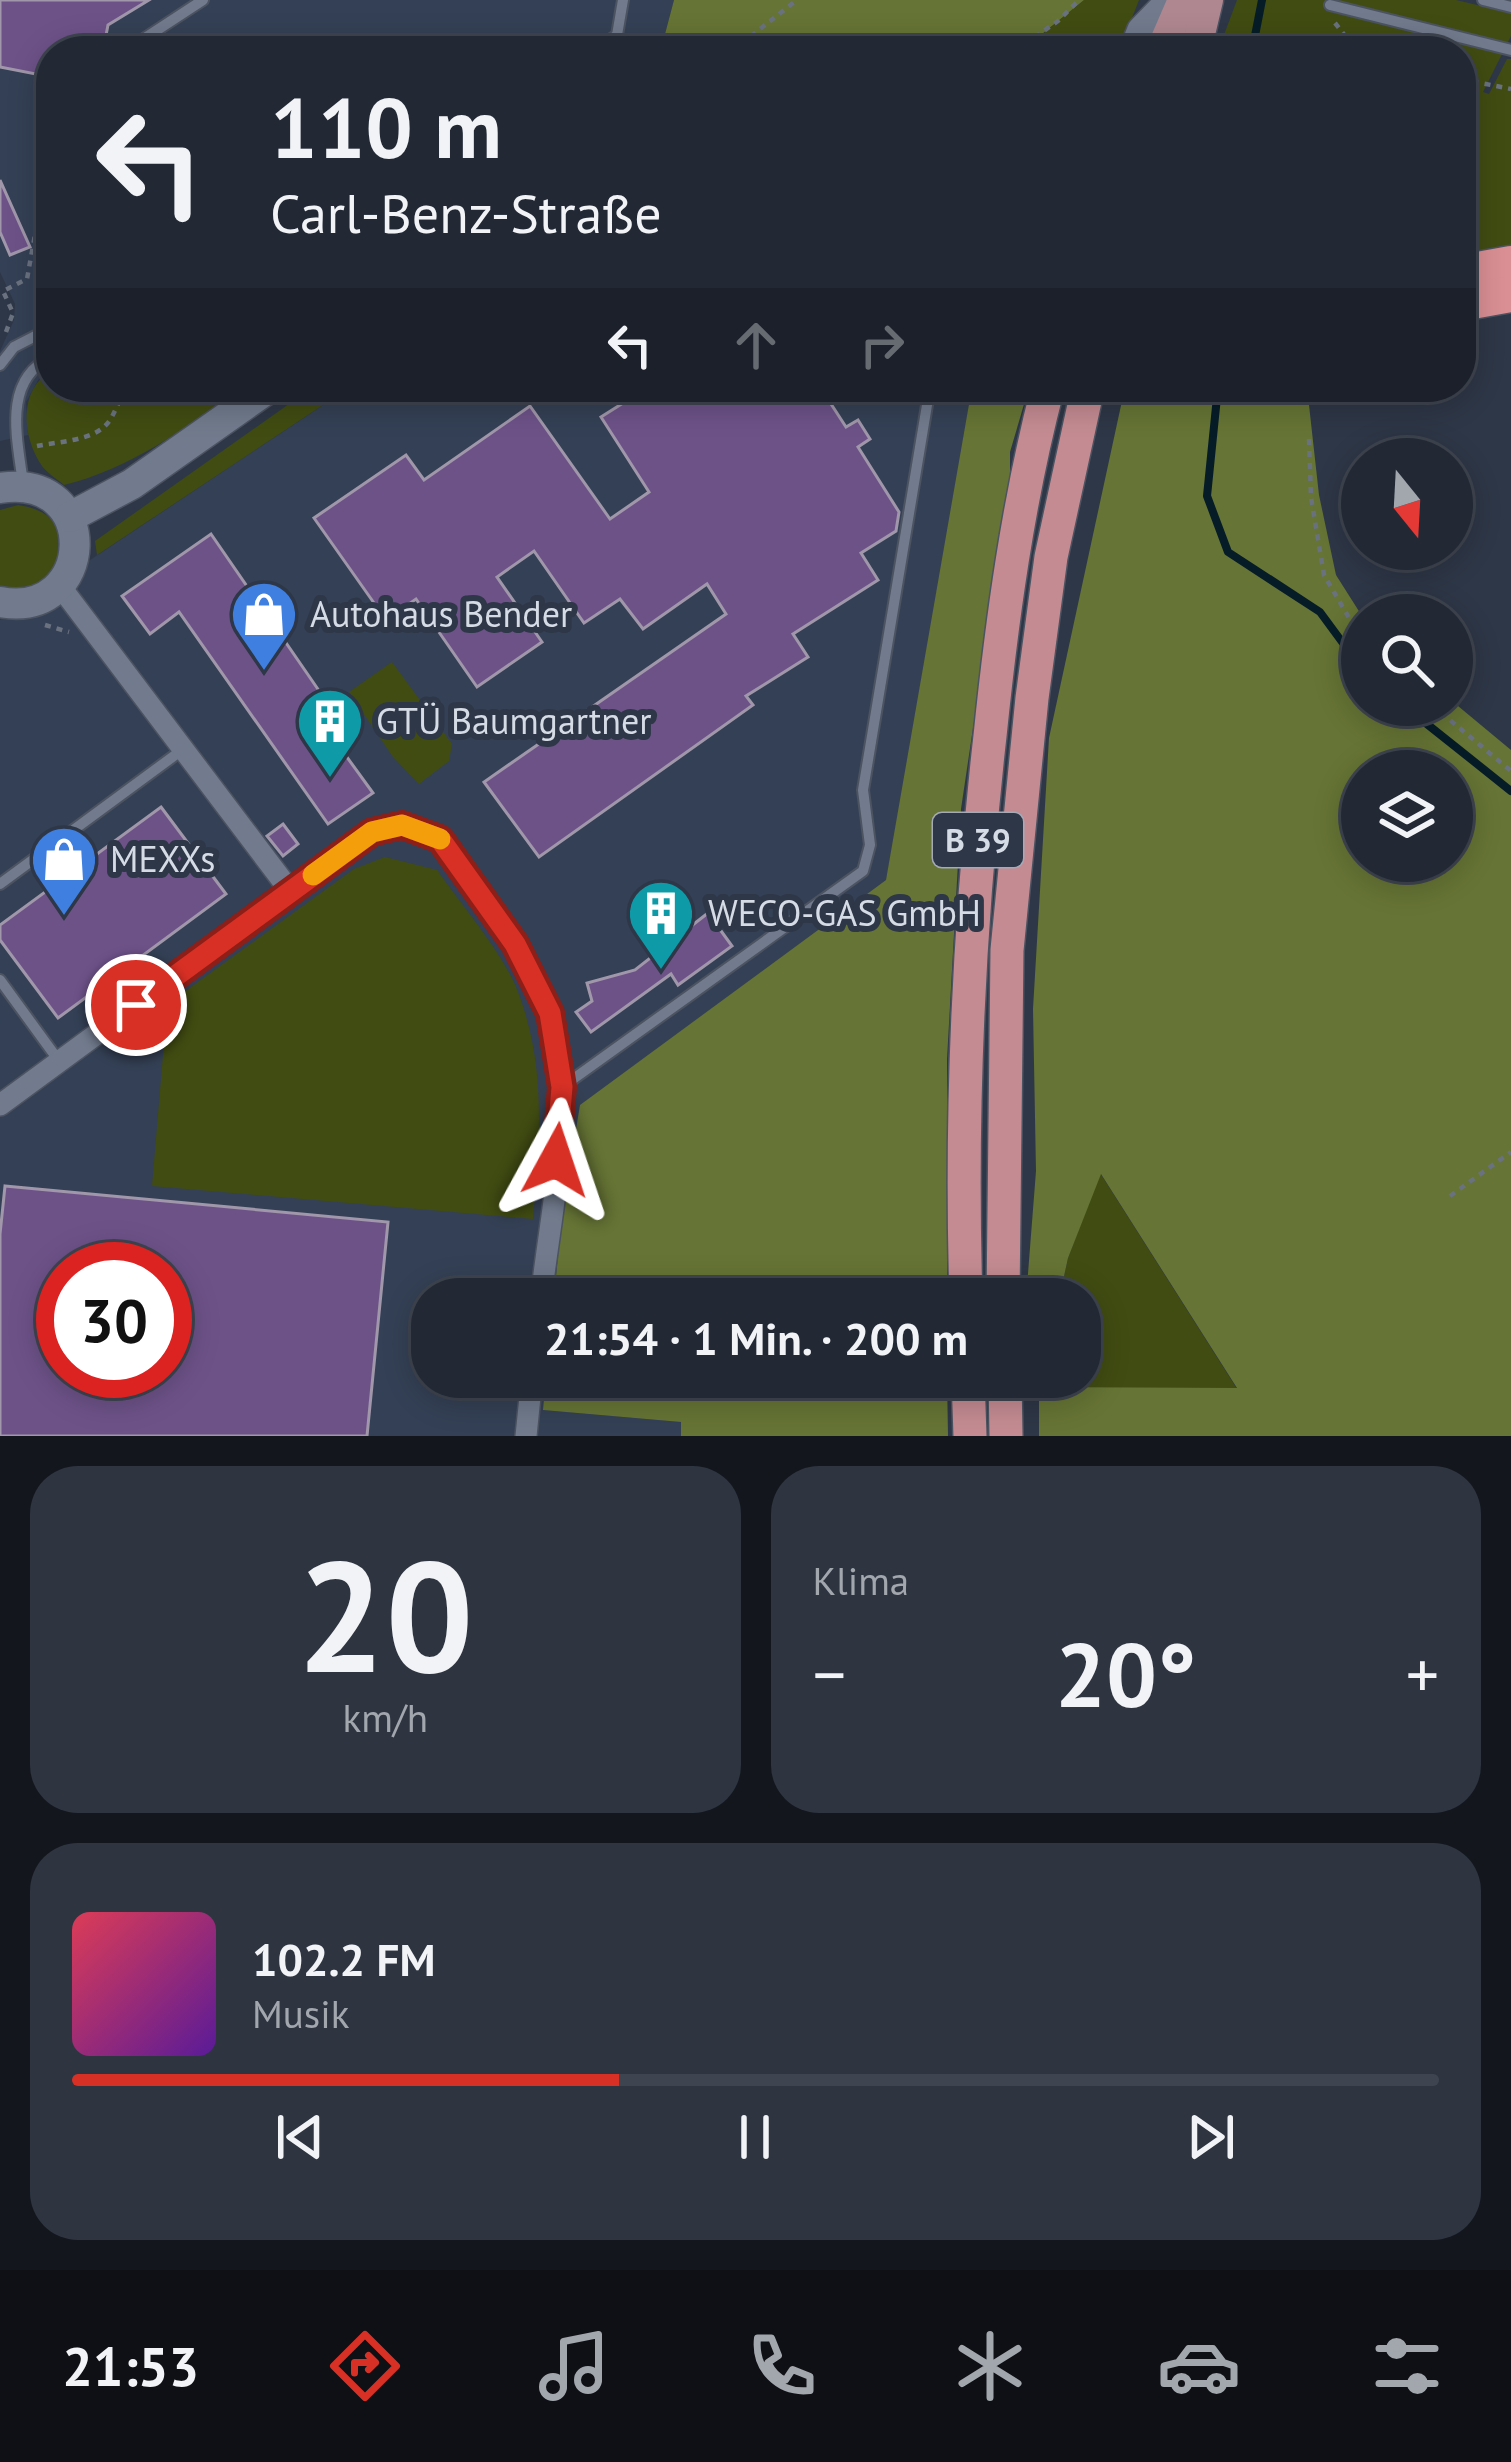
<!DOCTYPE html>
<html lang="de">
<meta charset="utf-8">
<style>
:root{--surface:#222935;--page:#2e3541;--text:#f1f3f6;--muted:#a2a6ad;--line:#3f4550;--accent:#d93025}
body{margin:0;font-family:"PT Sans",sans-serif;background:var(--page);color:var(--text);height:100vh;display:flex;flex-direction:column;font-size:45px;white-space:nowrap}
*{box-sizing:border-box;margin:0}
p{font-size:39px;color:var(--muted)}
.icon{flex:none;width:66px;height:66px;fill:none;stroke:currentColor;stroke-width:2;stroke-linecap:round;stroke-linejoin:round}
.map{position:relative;height:1436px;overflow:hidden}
.sheet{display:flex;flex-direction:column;gap:30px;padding:30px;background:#13171d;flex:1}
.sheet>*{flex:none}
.top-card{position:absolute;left:36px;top:36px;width:1440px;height:366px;border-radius:48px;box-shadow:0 6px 30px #0003,0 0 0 3px var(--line);background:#222935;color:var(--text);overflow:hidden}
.needle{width:78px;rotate:162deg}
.buttons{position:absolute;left:1341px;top:438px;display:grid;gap:24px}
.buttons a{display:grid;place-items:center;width:132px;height:132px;border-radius:50%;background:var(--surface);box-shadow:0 6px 30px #0003,0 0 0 3px var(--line);font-size:60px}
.speed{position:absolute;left:36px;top:1242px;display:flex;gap:24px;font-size:60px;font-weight:700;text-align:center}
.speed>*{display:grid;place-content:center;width:156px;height:156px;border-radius:50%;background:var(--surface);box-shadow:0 6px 30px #0003,0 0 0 3px var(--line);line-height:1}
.speed .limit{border:18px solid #d22;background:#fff;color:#111}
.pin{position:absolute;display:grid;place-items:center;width:102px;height:102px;color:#fff;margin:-51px;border:6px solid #fff;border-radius:50%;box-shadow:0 3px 12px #0007}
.me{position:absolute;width:132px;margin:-66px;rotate:5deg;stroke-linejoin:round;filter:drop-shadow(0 0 9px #0008)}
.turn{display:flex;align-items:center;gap:42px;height:252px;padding:0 36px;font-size:54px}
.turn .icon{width:156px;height:156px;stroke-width:2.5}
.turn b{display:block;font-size:84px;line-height:102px}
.lanes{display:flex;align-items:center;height:114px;padding:0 36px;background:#0003;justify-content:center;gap:60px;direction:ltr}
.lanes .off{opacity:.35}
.big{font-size:90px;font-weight:700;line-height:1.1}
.sheet .tile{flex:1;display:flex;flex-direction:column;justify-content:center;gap:18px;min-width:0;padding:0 42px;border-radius:48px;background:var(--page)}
.sheet .dial{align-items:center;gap:0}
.dial b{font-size:156px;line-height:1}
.song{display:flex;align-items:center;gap:36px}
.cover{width:144px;height:144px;border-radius:18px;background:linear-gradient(135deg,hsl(350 70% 55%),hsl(270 70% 35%))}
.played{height:12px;border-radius:6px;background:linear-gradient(90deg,var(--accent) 40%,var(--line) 40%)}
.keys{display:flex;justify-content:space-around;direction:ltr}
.heat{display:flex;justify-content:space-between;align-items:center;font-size:66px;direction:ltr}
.sheet .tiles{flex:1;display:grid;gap:30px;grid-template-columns:1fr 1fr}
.tile:last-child{grid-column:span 2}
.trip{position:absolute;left:411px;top:1278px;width:690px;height:120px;border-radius:48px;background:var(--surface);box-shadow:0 6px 30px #0003,0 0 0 3px var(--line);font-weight:700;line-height:120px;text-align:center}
.menu{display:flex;height:192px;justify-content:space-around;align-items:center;background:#0e1015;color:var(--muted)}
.menu .icon{width:84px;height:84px}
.menu .selected{color:var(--accent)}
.menu b{font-size:54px;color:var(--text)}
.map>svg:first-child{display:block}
.built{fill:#344055;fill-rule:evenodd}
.green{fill:#414c12}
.forest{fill:#667435;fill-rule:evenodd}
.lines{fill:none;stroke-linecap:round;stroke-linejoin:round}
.stream{stroke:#061d28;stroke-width:8}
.building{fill:#6d5288;stroke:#a097aa;stroke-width:3;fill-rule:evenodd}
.service-casing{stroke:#4c5361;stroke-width:14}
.minor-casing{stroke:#4c5361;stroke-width:24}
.secondary-casing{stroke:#4c5361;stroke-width:33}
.primary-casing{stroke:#4c5361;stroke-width:33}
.trunk-casing{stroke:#4c5361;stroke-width:36}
.motorway-casing{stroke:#4c5361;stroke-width:39}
.path{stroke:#6a7280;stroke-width:4.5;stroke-dasharray:6 6;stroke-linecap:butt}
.service{stroke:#717b8d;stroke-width:10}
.minor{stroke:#717b8d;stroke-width:21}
.secondary{stroke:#717b8d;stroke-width:30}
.primary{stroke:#af8791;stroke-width:30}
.trunk{stroke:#c48b92;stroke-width:33}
.motorway{stroke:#d98f94;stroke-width:36}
.route-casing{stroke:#8d1f18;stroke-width:30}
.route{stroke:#d93025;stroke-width:21}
.slow{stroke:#f59e0b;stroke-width:21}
.labels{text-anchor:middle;stroke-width:12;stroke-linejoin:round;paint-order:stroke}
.shield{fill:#2e3747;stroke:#a4aab6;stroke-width:3}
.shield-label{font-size:33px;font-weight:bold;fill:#d6dce6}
.poi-label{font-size:36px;fill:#d6dce6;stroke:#2e3747;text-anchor:start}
</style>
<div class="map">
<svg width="1511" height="1436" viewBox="0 0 1511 1436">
<rect width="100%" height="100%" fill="#2e3747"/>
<!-- built -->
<g class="built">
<path d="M0 0H674L665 34 637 51H51V371L40 377 26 402 28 435 0 441V351L14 320 15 304 0 272Z"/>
<path d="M350 387H972L924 683 886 880 581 1105 561 1220 554 1299H432V1377H546L544 1410 682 1422 681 1436H0V620ZM63 1269H165V1371H63Z"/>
</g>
<!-- green -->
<g class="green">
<path d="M1084 0H1139L1119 51H1022Z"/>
<path d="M1237 0H1456L1511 13V36L1483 92 1489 94 1507 59H1511V252L1461 259V51H1218Z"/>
<path d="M51 371V387H240C188 428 129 469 64 485 57 479 47 473 42 466 22 437 18 390 51 371Z"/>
<path d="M313 387H350L97 555 95 541Z"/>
<path d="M18 505C71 513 70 552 41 586L0 588V510Z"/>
<path d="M392 662 452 744 449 761 419 784 393 757 349 692Z"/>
<path d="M385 857 437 870C460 903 501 951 516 987 547 1064 540 1138 533 1219L152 1186 164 1043 122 1037 354 869Z"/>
<path d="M1100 1173 1237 1389 1039 1387 1037 1377H1080V1299H1059L1068 1258Z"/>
</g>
<!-- forest -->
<g class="forest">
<path d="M674 0H1084L1021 51H637L665 34Z"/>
<path d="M972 387H1029L1010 452V478L961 809 947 1059V1299H554L561 1220 580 1105 886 880Z"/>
<path d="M1125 387H1307L1319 495 1336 575 1362 616V705H1452V701L1511 750V1436H1039V1387L1237 1388 1101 1174 1068 1258 1059 1299H1026L1036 1171 1033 1009 1049 738ZM1362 771H1452V861H1362Z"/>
<path d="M546 1377H947L948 1436H681V1422L543 1410Z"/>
</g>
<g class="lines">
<!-- stream -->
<g class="stream">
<path d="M1252 51 1262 0"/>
<path d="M1218 387 1207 496 1228 552 1320 612 1362 669"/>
<path d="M1403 705 1511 791"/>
</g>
</g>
<!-- building -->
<g class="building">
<path d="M0 0H149L108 25 103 51H51V77L0 67Z"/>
<path d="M0 180 30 247 10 255 0 232Z"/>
<path d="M624 387H820L846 427 858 420 870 439 858 447 899 512 896 531 861 553 878 580 793 634 808 657 746 696 753 705 539 857 484 782 726 614 707 584 643 629 620 599 584 623 534 551 497 577 542 642 477 687 416 599 386 620 314 518 406 455 424 480 530 406 610 519 649 492 601 417 631 398Z"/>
<path d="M211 534 333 711 320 720 373 793 328 824 179 612 150 634 122 596Z"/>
<path d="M161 807 226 894 58 1018 0 940V925Z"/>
<path d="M283 824 298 844 283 856 267 836Z"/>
<path d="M708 913 732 946 678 985 671 974 591 1032 576 1012 592 1001 587 983 635 970Z"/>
<path d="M5 1186 388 1222 367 1436H0V1234ZM63 1269H165V1371H63Z"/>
</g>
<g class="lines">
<defs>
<g id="service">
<path d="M1483 0 1511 7"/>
<path d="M1330 5 1511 50"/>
<path d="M143 51 145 38 203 0"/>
<path d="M595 51 617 35 623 0"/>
<path d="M0 365 14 347 51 328"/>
<path d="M23 484C18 441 1 381 51 357"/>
<path d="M0 884 182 750"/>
<path d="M0 980 59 1061"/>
<path d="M562 1087 863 871 870 845 863 790 930 387"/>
</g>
<g id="minor">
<path d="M60 586 291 892"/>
<path d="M0 1105 372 832C429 818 443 843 474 886 502 925 535 967 550 1013 578 1098 550 1212 541 1299"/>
<path d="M526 1436 532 1377"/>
</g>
<g id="secondary">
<path d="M1134 51 1142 31 1172 0"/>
<path d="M0 488C103 472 96 620 0 602"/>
<path d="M70 517 132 484 270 387"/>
</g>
<g id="primary">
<path d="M1161 51 1183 0"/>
<path d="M1196 51 1208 0"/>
</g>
<g id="trunk">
<path d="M966 1299C960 1112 969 922 990 736 1002 619 1018 501 1048 387"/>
<path d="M1003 1299 1007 950 1032 698 1051 557 1088 387"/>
<path d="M968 1377 970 1436"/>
<path d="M1005 1377 1006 1436"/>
</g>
<g id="motorway">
<path d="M1461 273 1511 264"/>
<path d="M1461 303 1511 294"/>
</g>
</defs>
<!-- service casing -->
<use href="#service" class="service-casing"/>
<!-- minor casing -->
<use href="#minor" class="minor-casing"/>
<!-- secondary casing -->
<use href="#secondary" class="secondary-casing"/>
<!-- primary casing -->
<use href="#primary" class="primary-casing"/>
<!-- trunk casing -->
<use href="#trunk" class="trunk-casing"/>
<!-- motorway casing -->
<use href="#motorway" class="motorway-casing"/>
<!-- path -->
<g class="path">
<path d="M1335 23 1353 46 1364 51"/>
<path d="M732 51 797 0"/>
<path d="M1015 51 1058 21 1079 0"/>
<path d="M1461 79 1511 89"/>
<path d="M6 332 13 313 3 291 27 279 38 218 51 207"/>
<path d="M1309 439 1311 497 1324 575 1362 640"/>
<path d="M37 446C61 441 96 441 110 420 118 407 119 397 131 387"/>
<path d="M45 625 69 632"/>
<path d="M1432 705 1511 771"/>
<path d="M1450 1196 1511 1152"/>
</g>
<!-- service -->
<use href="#service" class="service"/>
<!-- minor -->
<use href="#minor" class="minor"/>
<!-- secondary -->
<use href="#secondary" class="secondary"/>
<!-- primary -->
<use href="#primary" class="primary"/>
<!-- trunk -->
<use href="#trunk" class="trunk"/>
<!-- motorway -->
<use href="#motorway" class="motorway"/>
</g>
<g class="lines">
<defs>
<path id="route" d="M136 1005 372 832 402 825 440 839 515 944 550 1013 562 1087 556 1160"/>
</defs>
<!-- route casing -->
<use href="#route" class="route-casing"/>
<!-- route -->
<use href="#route" class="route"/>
<!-- slow -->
<path class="slow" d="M313 875 372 832 402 825 440 839"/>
</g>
<!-- icons -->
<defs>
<symbol id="shop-pin" viewBox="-11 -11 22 30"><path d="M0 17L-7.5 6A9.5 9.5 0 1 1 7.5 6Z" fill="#3f7fe0" stroke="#2e3747"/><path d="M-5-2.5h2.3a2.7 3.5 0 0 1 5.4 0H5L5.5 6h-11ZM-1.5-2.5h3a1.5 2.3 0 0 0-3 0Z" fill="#fff"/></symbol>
<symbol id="building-pin" viewBox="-11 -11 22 30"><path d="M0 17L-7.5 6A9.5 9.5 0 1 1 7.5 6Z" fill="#0f9aa8" stroke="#2e3747"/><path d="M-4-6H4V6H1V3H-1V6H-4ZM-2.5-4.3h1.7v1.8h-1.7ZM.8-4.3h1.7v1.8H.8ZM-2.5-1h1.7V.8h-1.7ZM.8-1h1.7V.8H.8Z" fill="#fff"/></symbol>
</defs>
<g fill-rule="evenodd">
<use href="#shop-pin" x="226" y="576" width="76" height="104"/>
<use href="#building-pin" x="292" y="683" width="76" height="104"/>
<use href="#shop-pin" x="26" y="821" width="76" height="104"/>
<use href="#building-pin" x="623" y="875" width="76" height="104"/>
</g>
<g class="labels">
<!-- shield labels -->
<rect class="shield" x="933" y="813" width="90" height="54" rx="9"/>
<g class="shield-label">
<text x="978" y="852">B 39</text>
</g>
<!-- poi labels -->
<g class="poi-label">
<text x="310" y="627">Autohaus Bender</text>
<text x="376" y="734">GTÜ Baumgartner</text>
<text x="110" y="872">MEXXs</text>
<text x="708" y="926">WECO-GAS GmbH</text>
</g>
</g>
</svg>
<div class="buttons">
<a><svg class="needle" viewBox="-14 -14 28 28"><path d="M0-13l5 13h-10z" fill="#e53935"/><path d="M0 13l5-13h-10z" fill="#a2a6ad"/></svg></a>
<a><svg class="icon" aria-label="search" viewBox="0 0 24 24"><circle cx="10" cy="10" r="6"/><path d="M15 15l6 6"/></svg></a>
<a><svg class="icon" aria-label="layers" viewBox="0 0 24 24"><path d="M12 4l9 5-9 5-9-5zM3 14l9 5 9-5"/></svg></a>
</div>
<div class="speed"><div class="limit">30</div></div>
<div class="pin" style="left:136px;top:1005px;background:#d93025"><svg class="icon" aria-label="arrive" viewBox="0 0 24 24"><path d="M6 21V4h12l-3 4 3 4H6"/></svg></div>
<svg class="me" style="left:556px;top:1160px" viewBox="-20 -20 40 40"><path d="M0-17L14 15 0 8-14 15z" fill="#d93025" stroke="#fff" stroke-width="4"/></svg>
<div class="trip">21:54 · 1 Min. · 200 m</div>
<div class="top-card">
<div class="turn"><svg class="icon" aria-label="left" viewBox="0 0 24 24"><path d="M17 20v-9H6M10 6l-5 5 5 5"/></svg><div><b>110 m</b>Carl-Benz-Straße</div></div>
<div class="lanes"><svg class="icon" aria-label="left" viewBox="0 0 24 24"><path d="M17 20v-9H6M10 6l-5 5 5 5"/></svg><svg class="icon off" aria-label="ahead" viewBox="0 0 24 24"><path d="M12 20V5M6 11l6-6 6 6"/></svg><svg class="icon off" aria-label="right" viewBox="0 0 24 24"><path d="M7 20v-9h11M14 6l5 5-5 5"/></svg></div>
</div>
</div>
<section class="sheet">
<div class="tiles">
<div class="tile dial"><b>20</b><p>km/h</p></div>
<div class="tile"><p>Klima</p>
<div class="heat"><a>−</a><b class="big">20°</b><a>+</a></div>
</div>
<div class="tile">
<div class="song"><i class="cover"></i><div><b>102.2 FM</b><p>Musik</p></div></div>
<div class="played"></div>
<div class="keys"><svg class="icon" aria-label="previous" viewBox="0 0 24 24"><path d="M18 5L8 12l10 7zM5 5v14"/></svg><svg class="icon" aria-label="pause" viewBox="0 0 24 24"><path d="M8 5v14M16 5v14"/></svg><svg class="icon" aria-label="next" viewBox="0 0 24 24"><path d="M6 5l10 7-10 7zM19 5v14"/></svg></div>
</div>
</div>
</section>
<nav class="menu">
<b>21:53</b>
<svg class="icon selected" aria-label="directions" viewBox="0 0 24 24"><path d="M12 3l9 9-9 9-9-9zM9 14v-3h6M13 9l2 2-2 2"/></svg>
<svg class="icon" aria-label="music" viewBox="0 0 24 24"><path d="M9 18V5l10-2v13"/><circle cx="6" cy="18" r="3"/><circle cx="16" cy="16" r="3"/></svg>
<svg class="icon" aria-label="phone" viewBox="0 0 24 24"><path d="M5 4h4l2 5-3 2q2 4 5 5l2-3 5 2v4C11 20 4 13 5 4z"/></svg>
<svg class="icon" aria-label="climate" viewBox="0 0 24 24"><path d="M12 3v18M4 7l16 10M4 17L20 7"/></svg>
<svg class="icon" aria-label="car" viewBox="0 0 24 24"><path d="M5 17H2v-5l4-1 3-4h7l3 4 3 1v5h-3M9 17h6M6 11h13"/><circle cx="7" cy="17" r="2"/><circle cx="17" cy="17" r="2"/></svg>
<svg class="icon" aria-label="filters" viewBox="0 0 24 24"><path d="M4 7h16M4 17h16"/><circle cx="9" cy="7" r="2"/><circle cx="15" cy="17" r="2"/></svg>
</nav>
